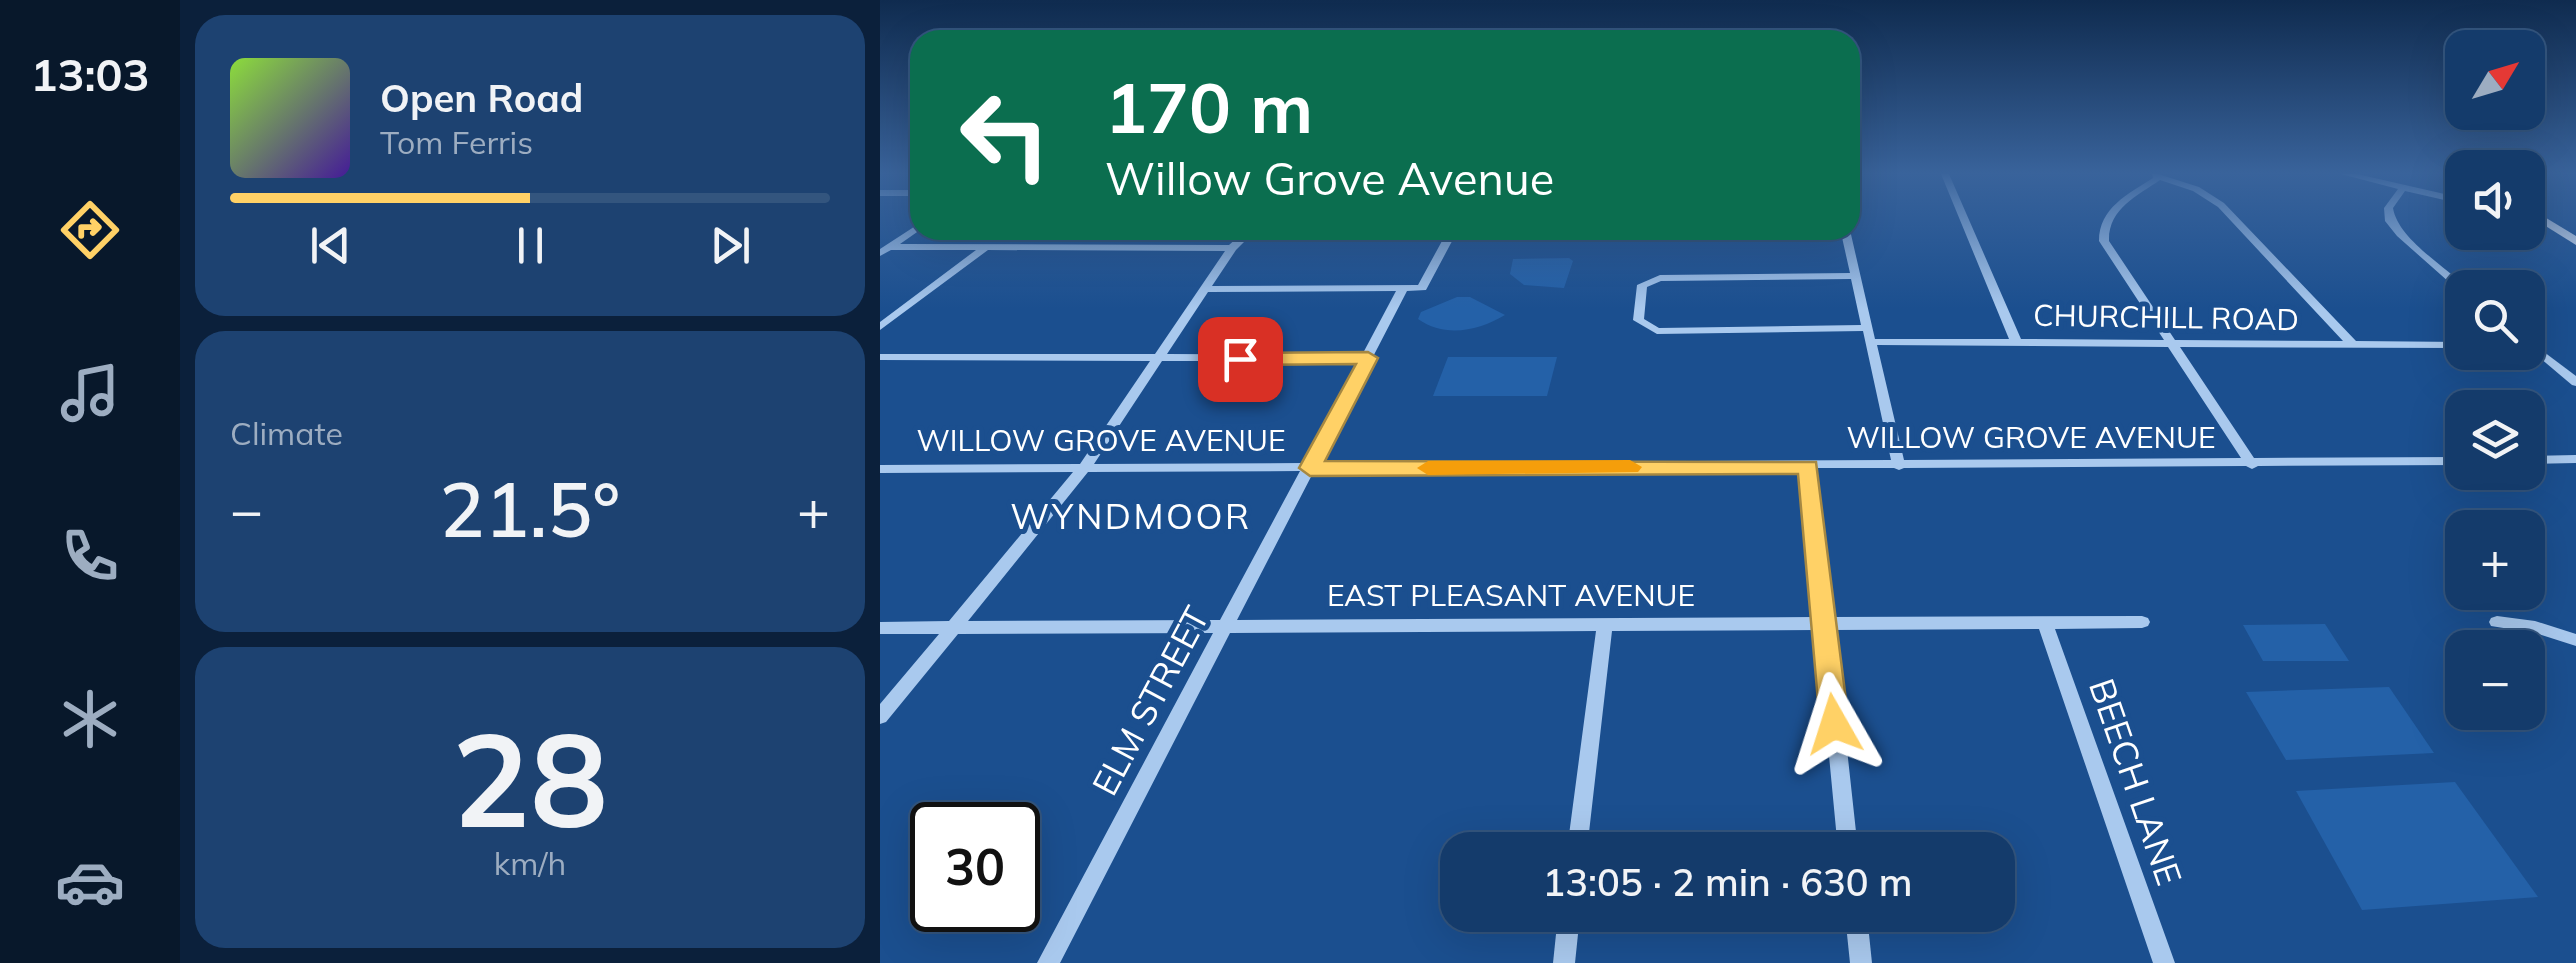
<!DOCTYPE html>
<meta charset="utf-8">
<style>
:root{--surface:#143b6b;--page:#1d4271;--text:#f1f3f6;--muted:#9dadc1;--line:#33557e;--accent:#ffd166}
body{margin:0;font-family:Mulish,sans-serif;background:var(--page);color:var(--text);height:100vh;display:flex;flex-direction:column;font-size:38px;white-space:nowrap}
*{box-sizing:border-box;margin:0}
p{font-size:32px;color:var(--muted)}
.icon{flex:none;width:55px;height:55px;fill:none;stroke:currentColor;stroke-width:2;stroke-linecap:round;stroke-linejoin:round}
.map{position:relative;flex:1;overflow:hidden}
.side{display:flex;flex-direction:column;gap:15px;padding:15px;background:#0b203b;width:700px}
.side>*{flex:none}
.hud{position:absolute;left:30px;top:30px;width:950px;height:210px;border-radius:30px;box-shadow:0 10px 40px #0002,0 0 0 2px var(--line);background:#0b6e4f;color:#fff;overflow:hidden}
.needle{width:65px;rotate:52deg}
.controls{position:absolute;left:1565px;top:30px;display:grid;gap:20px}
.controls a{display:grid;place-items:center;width:100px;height:100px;border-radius:20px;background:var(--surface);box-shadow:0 10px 40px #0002,0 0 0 2px var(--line);font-size:50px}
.speed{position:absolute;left:30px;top:802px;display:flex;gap:20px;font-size:50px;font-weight:700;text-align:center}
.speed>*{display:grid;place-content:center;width:130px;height:130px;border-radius:50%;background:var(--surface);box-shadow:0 10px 40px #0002,0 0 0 2px var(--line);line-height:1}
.speed .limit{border:5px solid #111;border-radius:15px;background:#fff;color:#111}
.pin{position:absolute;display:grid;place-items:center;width:85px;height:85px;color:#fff;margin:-42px;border-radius:20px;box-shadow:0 5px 15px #0006}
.me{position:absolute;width:110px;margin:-55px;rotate:354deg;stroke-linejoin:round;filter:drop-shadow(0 0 8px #0008)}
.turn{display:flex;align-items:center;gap:35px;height:210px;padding:0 30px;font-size:45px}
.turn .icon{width:130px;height:130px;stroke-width:2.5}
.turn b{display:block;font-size:70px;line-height:85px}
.big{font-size:75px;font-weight:600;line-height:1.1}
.side .card{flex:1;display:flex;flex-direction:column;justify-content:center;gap:15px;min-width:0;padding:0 35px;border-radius:30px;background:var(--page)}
.side .dial{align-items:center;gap:0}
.dial b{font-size:130px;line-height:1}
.song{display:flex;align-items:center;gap:30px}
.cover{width:120px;height:120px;border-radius:15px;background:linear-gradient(135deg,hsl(90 70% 55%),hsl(260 70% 35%))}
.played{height:10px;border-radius:5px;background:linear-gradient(90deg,var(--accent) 50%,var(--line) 50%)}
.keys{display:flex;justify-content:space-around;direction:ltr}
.heat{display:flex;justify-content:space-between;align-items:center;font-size:55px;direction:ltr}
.trip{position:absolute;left:560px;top:832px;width:575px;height:100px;border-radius:30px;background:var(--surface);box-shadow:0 10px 40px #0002,0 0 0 2px var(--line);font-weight:600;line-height:100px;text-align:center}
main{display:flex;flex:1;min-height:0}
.menu{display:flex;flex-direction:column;width:180px;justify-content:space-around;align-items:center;background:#08182b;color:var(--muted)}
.menu .icon{width:70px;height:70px}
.menu .selected{color:var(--accent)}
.menu b{font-size:45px;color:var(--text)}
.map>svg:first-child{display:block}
.green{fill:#2461a8}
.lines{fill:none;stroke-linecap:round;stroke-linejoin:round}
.minor{fill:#a9c9ee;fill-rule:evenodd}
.major{fill:#f0f6ff;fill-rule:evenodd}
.route{fill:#ffd166;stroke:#a68842;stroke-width:2.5}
.slow{fill:#f59e0b}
.labels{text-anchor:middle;stroke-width:10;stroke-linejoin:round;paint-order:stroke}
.street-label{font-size:30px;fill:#fff;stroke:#1b4f8f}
.quarter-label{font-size:35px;letter-spacing:2.5px;fill:#fff;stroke:#1b4f8f}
.near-street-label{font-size:35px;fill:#fff;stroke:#1b4f8f}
</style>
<main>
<nav class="menu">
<b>13:03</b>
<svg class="icon selected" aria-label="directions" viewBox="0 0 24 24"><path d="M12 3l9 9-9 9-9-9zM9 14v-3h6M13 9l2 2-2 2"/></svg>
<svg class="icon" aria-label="music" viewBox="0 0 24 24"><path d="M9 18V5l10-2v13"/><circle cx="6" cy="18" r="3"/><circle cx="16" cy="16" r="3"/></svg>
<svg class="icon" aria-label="phone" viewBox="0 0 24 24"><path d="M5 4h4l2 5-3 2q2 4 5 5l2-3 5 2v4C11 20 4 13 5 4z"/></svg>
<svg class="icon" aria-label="climate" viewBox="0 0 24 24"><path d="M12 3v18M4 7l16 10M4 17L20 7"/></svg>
<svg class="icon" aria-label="car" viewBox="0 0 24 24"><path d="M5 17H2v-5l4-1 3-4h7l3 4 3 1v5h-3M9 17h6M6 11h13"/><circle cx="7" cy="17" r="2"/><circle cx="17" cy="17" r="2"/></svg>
</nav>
<section class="side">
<div class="card">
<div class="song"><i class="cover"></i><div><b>Open Road</b><p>Tom Ferris</p></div></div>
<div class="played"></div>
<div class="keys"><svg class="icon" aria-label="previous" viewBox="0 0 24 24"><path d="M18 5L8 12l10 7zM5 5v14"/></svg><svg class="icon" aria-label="pause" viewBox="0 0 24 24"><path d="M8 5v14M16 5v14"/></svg><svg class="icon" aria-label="next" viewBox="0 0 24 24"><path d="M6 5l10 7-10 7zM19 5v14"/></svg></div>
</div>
<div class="card"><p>Climate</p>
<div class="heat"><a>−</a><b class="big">21.5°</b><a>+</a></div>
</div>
<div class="card dial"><b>28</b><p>km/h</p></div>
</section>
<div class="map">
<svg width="1696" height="963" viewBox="0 0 1696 963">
<rect width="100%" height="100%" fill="#1b4f8f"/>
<!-- green -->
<g class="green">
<path d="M689 258 693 261 684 288 644 285 630 274 633 259Z"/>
<path d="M577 297H590L625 315C598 331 565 338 538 319L541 312Z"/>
<path d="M568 357H677L667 396H553Z"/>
<path d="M1445 624 1469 661H1383L1363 625Z"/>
<path d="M1509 687 1554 753 1406 760 1366 692Z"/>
<path d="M1575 782 1658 897 1482 910 1416 791Z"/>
</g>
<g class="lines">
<!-- minor -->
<g class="minor">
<path d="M1061 174H1069L1141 339 1284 340 1219 241C1219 208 1248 194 1273 178L1272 174H1278L1319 187 1344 203 1476 341 1582 342V348L1300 347 1374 458 1582 457V465L1378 466 1372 469 1366 466 1024 468 1019 470 1014 468H936L952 617 1262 616 1268 618 1270 622 1268 626 1262 628 1175 629 1295 963H1273L1159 629 954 630 978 850H958L937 630 732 631 707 850H687L716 631 350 633 180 963H157L333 633 78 634 6 722 0 724V704L59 634H0V622L69 621 193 472 0 473V465L200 464 270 361 0 360V354H275L345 251 108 250 0 330V322L96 250H11L0 256V249L40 223V230L20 244 349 245 366 230H376L356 250 332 286 538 285 568 230H578L546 290 527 291 438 463 1011 460 983 331 777 334 753 320 757 285 780 275 970 273 961 233H685L680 230H970L995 339H1129ZM1280 180 1313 191 1338 207 1463 341 1295 340 1229 241C1228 209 1257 196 1280 180ZM971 279 981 325 779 328 764 319 767 287 781 281ZM516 291 482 355 287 354 328 292ZM997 345 1288 347 1361 458 1024 460ZM282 361H478L424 463 214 464ZM922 469 936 617 357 620 434 471ZM420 471 340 620 88 621 208 472Z"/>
<path d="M1461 174H1477L1582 198V204L1525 191 1513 208C1518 239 1565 266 1587 288H1582V291L1578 290 1517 236 1505 221 1504 208 1518 189Z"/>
<rect x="0" y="190" width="40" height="6"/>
<path d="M1648 340 1696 376V386L1692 385 1648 348Z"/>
<path d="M1696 455V463L1648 464V456Z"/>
<path d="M1617 616 1655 621 1696 634V646L1655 633 1611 626 1609 622 1611 618Z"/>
<path d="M678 915H700L695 963H673Z"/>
<path d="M965 915H987L992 963H970Z"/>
</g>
<!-- major -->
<path class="major" d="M1648 207 1696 236V245L1648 215Z"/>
</g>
<!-- sky -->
<linearGradient id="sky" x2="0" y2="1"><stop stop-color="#0f2b4f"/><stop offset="0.56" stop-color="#39639b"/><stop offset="1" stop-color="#39639b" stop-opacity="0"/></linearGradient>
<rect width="1696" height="309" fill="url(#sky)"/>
<!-- route -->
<path class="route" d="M488 352 498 358 445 461 936 462 969 724 965 733 954 736 944 733 940 724 918 474 430 476 419 468 476 364 360 365 350 359 360 353Z"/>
<!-- slow -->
<path class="slow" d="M750 460 762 467 758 472 548 475 537 468 548 461Z"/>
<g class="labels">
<!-- street labels -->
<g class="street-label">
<text transform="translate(1286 318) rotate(1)" y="10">CHURCHILL ROAD</text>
<text x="1151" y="448">WILLOW GROVE AVENUE</text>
<text x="221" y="451">WILLOW GROVE AVENUE</text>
<text x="631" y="606">EAST PLEASANT AVENUE</text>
</g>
<!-- quarter labels -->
<g class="quarter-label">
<text x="251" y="529">WYNDMOOR</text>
</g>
<!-- near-street labels -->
<g class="near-street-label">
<text transform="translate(271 701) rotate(-62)" y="12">ELM STREET</text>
<text transform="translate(1255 782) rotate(71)" y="12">BEECH LANE</text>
</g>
</g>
</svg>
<div class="controls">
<a><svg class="needle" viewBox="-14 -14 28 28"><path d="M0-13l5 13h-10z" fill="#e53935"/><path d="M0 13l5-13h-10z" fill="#9dadc1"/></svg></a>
<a><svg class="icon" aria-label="sound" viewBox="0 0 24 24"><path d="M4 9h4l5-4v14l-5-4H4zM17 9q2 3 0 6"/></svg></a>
<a><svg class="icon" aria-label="search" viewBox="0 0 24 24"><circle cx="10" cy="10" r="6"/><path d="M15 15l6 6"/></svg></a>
<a><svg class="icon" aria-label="layers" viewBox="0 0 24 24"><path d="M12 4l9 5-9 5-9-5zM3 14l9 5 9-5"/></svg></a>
<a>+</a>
<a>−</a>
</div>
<div class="speed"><div class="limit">30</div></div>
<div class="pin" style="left:360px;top:359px;background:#d93025"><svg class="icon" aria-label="arrive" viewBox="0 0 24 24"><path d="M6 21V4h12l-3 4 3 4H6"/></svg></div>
<svg class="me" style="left:954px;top:724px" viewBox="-20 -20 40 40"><path d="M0-17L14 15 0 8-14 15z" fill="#ffd166" stroke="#fff" stroke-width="4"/></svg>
<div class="trip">13:05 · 2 min · 630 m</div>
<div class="hud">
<div class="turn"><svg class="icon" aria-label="left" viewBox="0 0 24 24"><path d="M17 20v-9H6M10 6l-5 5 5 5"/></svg><div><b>170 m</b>Willow Grove Avenue</div></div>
</div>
</div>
</main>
